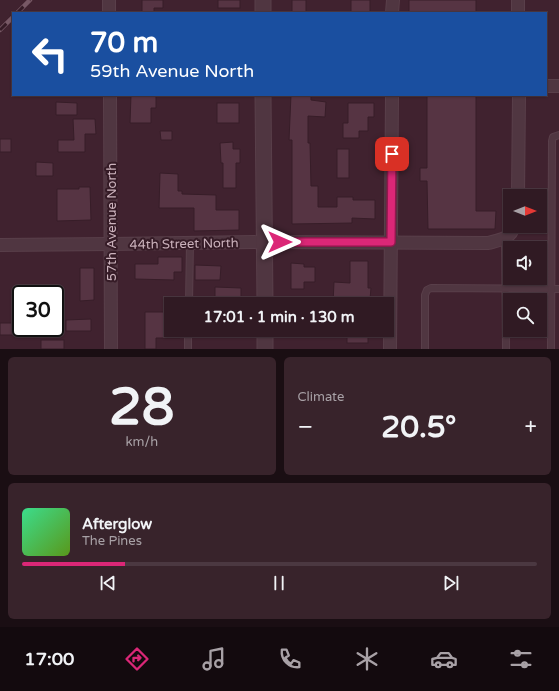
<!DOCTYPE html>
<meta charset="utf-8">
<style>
:root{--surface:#301a23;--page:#38232b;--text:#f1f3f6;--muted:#a8a1a6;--line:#4b3841;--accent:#db2777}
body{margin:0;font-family:"Varela Round",sans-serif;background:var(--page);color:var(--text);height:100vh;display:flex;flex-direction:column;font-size:15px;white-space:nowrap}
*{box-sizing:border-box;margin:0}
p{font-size:13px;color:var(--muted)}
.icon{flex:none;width:22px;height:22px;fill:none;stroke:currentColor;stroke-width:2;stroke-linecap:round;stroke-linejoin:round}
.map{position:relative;height:349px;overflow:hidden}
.side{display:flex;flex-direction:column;gap:8px;padding:8px;background:#1a0e13;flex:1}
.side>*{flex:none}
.top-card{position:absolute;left:12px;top:12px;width:535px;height:84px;border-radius:0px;box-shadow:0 1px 3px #0004,0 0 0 1px var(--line);background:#1a4fa0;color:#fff;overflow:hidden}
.needle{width:26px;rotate:90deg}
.tools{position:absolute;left:503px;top:189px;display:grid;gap:8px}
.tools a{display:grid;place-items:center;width:44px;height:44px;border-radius:0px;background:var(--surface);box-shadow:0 1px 3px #0004,0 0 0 1px var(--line);font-size:20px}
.speed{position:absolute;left:12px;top:285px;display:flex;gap:8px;font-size:20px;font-weight:700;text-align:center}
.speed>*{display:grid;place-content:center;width:52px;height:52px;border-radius:50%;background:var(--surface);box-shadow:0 1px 3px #0004,0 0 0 1px var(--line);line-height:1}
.speed .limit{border:2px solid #111;border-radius:6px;background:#fff;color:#111}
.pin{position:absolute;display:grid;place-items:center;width:34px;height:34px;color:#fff;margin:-17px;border-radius:8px;box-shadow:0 2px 6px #0006}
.me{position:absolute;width:44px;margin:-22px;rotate:90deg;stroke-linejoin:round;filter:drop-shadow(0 0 3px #0008)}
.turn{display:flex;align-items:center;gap:14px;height:84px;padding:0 12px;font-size:18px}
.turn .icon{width:52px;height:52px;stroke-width:2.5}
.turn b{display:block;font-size:28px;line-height:34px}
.big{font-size:30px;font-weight:700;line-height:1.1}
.side .tile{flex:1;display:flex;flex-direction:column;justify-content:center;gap:6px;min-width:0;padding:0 14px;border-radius:6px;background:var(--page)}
.side .dial{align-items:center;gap:0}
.dial b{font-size:52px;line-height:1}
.song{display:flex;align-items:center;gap:12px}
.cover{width:48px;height:48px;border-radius:6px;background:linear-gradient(135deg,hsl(150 70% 55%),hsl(90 70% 35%))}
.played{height:4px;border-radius:2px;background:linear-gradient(90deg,var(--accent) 20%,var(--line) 20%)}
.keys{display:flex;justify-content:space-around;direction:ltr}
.heat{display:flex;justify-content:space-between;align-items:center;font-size:22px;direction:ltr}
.side .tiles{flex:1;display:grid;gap:8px;grid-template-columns:1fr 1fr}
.tile:last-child{grid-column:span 2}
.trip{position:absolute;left:164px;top:297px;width:230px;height:40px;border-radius:0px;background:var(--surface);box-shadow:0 1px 3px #0004,0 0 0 1px var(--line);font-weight:700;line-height:40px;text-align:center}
.tab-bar{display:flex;height:64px;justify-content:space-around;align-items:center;background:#130a0e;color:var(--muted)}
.tab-bar .icon{width:28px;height:28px}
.tab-bar .current{color:var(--accent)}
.tab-bar b{font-size:18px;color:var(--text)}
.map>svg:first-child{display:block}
.building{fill:#563443;stroke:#371d28}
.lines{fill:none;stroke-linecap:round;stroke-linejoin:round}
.service-casing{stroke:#593f4a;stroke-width:8}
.minor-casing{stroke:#593f4a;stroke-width:14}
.tertiary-casing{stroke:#593f4a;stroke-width:17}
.service{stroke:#503641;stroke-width:6}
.minor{stroke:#503641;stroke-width:12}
.tertiary{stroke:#503641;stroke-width:15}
.rail-casing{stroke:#775865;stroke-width:4.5}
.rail{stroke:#351b26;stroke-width:3;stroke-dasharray:9;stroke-linecap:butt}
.route-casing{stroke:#8e194d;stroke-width:10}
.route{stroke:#db2777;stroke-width:7}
.labels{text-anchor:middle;stroke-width:4;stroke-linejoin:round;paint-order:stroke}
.street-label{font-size:13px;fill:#cbb2bc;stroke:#351b26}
</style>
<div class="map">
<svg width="559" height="349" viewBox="0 0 559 349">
<rect width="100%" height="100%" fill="#40222f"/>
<!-- building -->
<g class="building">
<path d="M142 0H163V8H154V13H142Z"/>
<rect x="218" y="0" width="22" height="8"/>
<rect x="292" y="0" width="14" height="13"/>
<rect x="351" y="0" width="19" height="12"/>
<rect x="409" y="0" width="67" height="13"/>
<path d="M131 95H156V108H151V123H130Z"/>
<path d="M291 95H311V100L326 102 325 117 308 116V143H310L311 186H318V207H337V197H353V200H375V219L352 218V223L292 224V140H289Z"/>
<path d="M427 95H476V211H496L495 229H428L427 181H420V168H427Z"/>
<path d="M56 102 77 103V115H56Z"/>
<rect x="217" y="103" width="22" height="20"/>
<path d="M348 103H374V117H368V131H359V138H343V123H348Z"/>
<path d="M73 119H95L96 134H85V152H58V140H74Z"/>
<path d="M160 131H172V140H161Z"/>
<rect x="0" y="139" width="11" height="13"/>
<path d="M233 142V149H240V163H236V188H223V163H221L220 143Z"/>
<rect x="337" y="149" width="12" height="29"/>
<path d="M36 162 53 163V176H36Z"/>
<path d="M160 173 178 174V191H182V194L216 195V210H239V230L194 231V208H159Z"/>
<path d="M79 187H90L91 220 57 221V189H79Z"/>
<path d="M158 257H182V272H174V280L135 279V264H158Z"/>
<path d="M350 261H368V288H371L370 299H365L366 304H333L334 282 350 283Z"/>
<path d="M291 263 304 264V267H315V282H304V289H291Z"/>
<path d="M195 265 221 266 220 280H195Z"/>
<path d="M80 268H94V300L80 301Z"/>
<path d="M215 287 241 288V299H215Z"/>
<path d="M145 312H171V330H180V338H156V349H145Z"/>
<path d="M91 319V331H66V320Z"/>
<rect x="0" y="323" width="13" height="12"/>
<rect x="347" y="330" width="21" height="13"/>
<rect x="41" y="340" width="23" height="9"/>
</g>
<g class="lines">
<defs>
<g id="service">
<path d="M505 239 506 349"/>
<path d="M189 304 190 243"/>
<path d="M188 349V330"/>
<path d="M425 349V295L427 290 431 288 559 289"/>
<path d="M551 349 552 141 553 137 559 135"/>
</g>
<g id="minor">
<path d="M109 0V13"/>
<path d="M518 0V13"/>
<path d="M392 13 393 0"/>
<path d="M546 86H559"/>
<path d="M110 95 111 349"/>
<path d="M518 196 519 95"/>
<path d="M0 245 111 244 264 242 488 243C499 240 511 239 514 226"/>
<path d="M390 349 392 95"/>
</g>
<g id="tertiary">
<path d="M263 0V13"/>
<path d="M263 95 265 304"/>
<path d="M265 330V349"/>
</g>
</defs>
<!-- service casing -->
<use href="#service" class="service-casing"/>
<!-- minor casing -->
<use href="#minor" class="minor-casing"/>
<!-- tertiary casing -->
<use href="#tertiary" class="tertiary-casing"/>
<!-- service -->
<use href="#service" class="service"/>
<!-- minor -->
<use href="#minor" class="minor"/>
<!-- tertiary -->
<use href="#tertiary" class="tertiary"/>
<defs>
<g id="rail">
<path d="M17 13 30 0"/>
<path d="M0 30 13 17"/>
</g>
</defs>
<!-- rail casing -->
<use href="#rail" class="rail-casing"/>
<!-- rail -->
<use href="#rail" class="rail"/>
</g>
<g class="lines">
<defs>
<path id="route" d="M280 242H391L392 154"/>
</defs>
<!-- route casing -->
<use href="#route" class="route-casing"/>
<!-- route -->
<use href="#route" class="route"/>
</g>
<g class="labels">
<!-- street labels -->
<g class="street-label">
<text transform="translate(111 222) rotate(-90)" y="5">57th Avenue North</text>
<text transform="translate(184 243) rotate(-1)" y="5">44th Street North</text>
</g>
</g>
</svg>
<div class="tools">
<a><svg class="needle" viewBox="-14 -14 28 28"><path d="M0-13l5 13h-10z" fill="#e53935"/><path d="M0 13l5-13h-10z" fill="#a8a1a6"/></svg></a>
<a><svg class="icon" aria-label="sound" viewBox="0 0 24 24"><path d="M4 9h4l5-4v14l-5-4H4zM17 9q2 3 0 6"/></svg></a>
<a><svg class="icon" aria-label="search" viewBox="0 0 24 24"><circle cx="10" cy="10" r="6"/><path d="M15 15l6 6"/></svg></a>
</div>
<div class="speed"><div class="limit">30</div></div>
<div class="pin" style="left:392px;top:154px;background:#d93025"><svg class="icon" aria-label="arrive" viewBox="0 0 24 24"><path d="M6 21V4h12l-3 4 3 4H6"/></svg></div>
<svg class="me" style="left:280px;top:242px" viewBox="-20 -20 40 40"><path d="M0-17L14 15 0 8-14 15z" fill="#db2777" stroke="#fff" stroke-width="4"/></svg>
<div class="trip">17:01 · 1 min · 130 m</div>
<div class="top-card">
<div class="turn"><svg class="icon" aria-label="left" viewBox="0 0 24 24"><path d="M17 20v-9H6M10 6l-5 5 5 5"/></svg><div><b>70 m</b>59th Avenue North</div></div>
</div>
</div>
<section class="side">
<div class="tiles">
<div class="tile dial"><b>28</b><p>km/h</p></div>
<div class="tile"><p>Climate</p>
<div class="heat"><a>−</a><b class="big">20.5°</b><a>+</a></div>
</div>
<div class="tile">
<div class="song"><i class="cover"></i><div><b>Afterglow</b><p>The Pines</p></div></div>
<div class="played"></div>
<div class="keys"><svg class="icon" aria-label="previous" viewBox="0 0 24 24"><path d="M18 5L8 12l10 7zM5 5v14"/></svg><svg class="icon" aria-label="pause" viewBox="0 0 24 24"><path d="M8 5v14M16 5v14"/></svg><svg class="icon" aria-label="next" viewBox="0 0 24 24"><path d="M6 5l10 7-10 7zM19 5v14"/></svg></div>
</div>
</div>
</section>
<nav class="tab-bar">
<b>17:00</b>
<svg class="icon current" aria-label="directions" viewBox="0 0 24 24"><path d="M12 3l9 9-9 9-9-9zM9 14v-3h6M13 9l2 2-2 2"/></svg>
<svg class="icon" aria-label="music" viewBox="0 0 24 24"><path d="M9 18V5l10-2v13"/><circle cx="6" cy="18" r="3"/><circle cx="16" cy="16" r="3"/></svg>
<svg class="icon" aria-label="phone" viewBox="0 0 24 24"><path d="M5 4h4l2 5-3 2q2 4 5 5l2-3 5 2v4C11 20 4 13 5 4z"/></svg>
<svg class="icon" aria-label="climate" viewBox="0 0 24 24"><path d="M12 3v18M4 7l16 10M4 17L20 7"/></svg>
<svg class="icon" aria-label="car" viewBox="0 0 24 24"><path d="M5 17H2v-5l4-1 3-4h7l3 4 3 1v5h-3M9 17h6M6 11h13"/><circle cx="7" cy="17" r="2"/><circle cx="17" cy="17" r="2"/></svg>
<svg class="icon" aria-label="filters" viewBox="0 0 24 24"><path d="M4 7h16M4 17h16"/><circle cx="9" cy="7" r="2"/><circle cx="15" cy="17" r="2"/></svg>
</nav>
